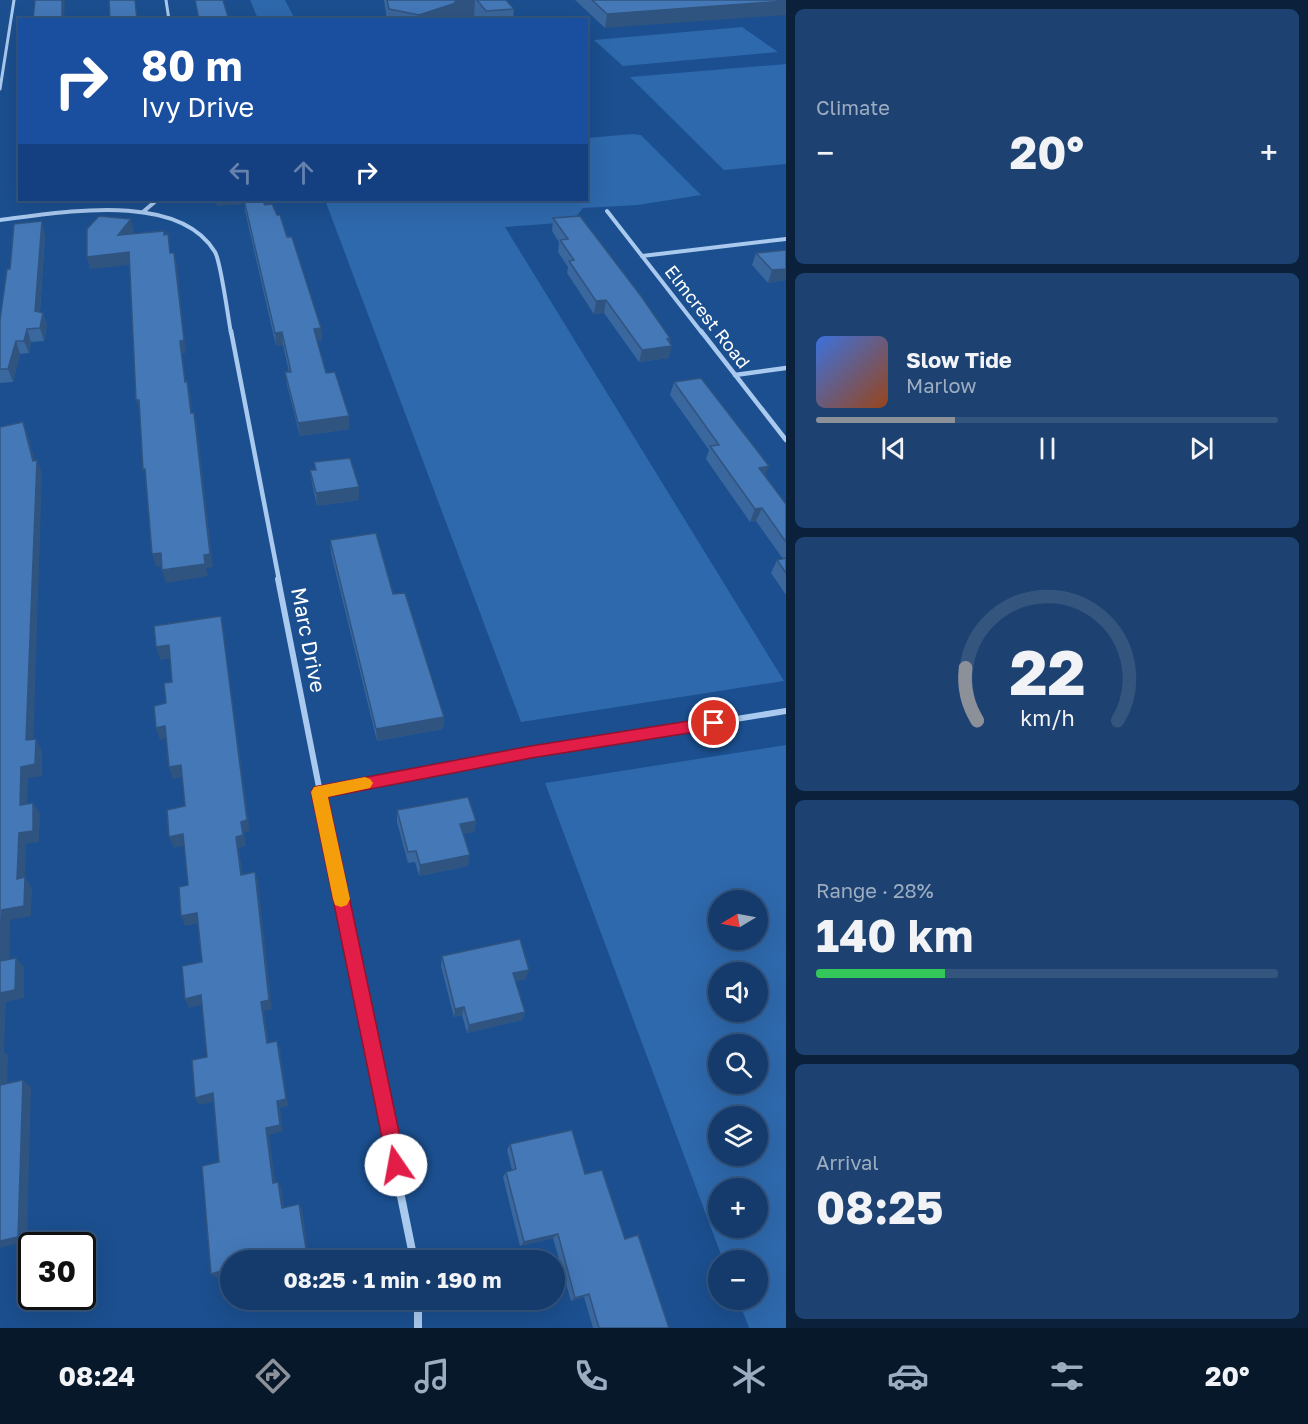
<!DOCTYPE html>
<meta charset="utf-8">
<style>
:root{--surface:#143b6b;--page:#1d4271;--text:#f1f3f6;--muted:#9dadc1;--line:#33557e;--accent:#8c9099}
body{margin:0;font-family:"Golos Text",sans-serif;background:var(--page);color:var(--text);height:100vh;display:flex;flex-direction:column;font-size:22px;white-space:nowrap}
*{box-sizing:border-box;margin:0}
p{font-size:20px;color:var(--muted)}
.icon{flex:none;width:33px;height:33px;fill:none;stroke:currentColor;stroke-width:2;stroke-linecap:round;stroke-linejoin:round}
.map{position:relative;flex:1;overflow:hidden}
.side{display:flex;flex-direction:column;gap:9px;padding:9px;background:#0b203b;width:522px}
.side>*{flex:none}
.guide{position:absolute;left:18px;top:18px;width:570px;height:183px;border-radius:0px;box-shadow:0 6px 24px #0002,0 0 0 2px var(--line);background:#1a4fa0;color:#fff;overflow:hidden}
.needle{width:39px;rotate:260deg}
.controls{position:absolute;left:708px;top:890px;display:grid;gap:12px}
.controls a{display:grid;place-items:center;width:60px;height:60px;border-radius:50%;background:var(--surface);box-shadow:0 6px 24px #0002,0 0 0 2px var(--line);font-size:30px}
.speed{position:absolute;left:18px;top:1232px;display:flex;gap:12px;font-size:30px;font-weight:700;text-align:center}
.speed>*{display:grid;place-content:center;width:78px;height:78px;border-radius:50%;background:var(--surface);box-shadow:0 6px 24px #0002,0 0 0 2px var(--line);line-height:1}
.speed .limit{border:3px solid #111;border-radius:9px;background:#fff;color:#111}
.pin{position:absolute;display:grid;place-items:center;width:51px;height:51px;color:#fff;margin:-26px;border:3px solid #fff;border-radius:50%;box-shadow:0 2px 6px #0007}
.me{position:absolute;width:66px;margin:-33px;rotate:348deg;stroke-linejoin:round;filter:drop-shadow(0 0 4px #0008)}
.turn{display:flex;align-items:center;gap:21px;height:126px;padding:0 24px;font-size:27px}
.turn .icon{width:78px;height:78px;stroke-width:2.5}
.turn b{display:block;font-size:42px;line-height:51px}
.lanes{display:flex;align-items:center;height:57px;padding:0 24px;background:#0003;justify-content:center;gap:30px;direction:ltr}
.lanes .off{opacity:.35}
.big{font-size:45px;font-weight:700;line-height:1.1}
.side .card{flex:1;display:flex;flex-direction:column;justify-content:center;gap:9px;min-width:0;padding:0 21px;border-radius:9px;background:var(--page)}
.side .dial{align-items:center;gap:0}
.dial svg{height:156px;overflow:visible;fill:none;stroke:var(--line);stroke-width:7;stroke-linecap:round;text-anchor:middle}
.dial text{fill:var(--text);stroke:none}
.song{display:flex;align-items:center;gap:18px}
.cover{width:72px;height:72px;border-radius:9px;background:linear-gradient(135deg,hsl(220 70% 55%),hsl(20 70% 35%))}
.played{height:6px;border-radius:3px;background:linear-gradient(90deg,var(--accent) 30%,var(--line) 30%)}
.keys{display:flex;justify-content:space-around;direction:ltr}
.heat{display:flex;justify-content:space-between;align-items:center;font-size:33px;direction:ltr}
.charge{height:9px;border-radius:4px;background:linear-gradient(90deg,#34c759 28%,var(--line) 0)}
.trip{position:absolute;left:220px;top:1250px;width:345px;height:60px;border-radius:30px;background:var(--surface);box-shadow:0 6px 24px #0002,0 0 0 2px var(--line);font-weight:700;line-height:60px;text-align:center}
.menu{display:flex;height:96px;justify-content:space-around;align-items:center;background:#08182b;color:var(--muted)}
.menu .icon{width:42px;height:42px}
.menu .current{color:var(--accent)}
.menu b{font-size:27px;color:var(--text)}
main{display:flex;flex:1;min-height:0}
.map>svg:first-child{display:block}
.green{fill:#2e69ad;fill-rule:evenodd}
.lines{fill:none;stroke-linecap:round;stroke-linejoin:round}
.minor-far4{stroke:#a9c9ee;stroke-width:3}
.minor-far3{stroke:#a9c9ee;stroke-width:4}
.minor-far2{stroke:#a9c9ee;stroke-width:4.5}
.minor-far1{stroke:#a9c9ee;stroke-width:6}
.minor{stroke:#a9c9ee;stroke-width:8}
.wall{fill:#3a679d}
.shaded-wall{fill:#305480}
.building{fill:#4478b7;stroke:#305480;stroke-width:1.5}
.route{fill:#e11d48;stroke:#92132f;stroke-width:1.5}
.slow{fill:#f59e0b}
.labels{text-anchor:middle;stroke-width:4.5;stroke-linejoin:round;paint-order:stroke}
.far-street-label{font-size:18px;fill:#fff;stroke:#1b4f8f}
.street-label{font-size:21px;fill:#fff;stroke:#1b4f8f}
</style>
<main>
<div class="map">
<svg width="786" height="1328" viewBox="0 0 786 1328">
<rect width="100%" height="100%" fill="#1b4f8f"/>
<!-- green -->
<g class="green">
<path d="M250 0H285L295 19H258Z"/>
<path d="M742 27 778 52 623 66 594 40Z"/>
<path d="M786 64V164L724 170 630 77Z"/>
<path d="M633 134 641 135 701 195 638 205 583 208 572 222 505 227 784 681 521 722 325 200H586L587 138Z"/>
<path d="M786 745V1328H749L738 1299H758V1260H723L545 783ZM718 900H758V939H718ZM718 972H758V1011H718ZM718 1044H758V1083H718ZM718 1116H758V1155H718ZM718 1188H758V1227H718Z"/>
</g>
<g class="lines">
<!-- minor-far4 -->
<g class="minor-far4">
<path d="M166 0 169 20"/>
<path d="M0 89 14 0"/>
</g>
<!-- minor-far3 -->
<g class="minor-far3">
<path d="M144 211 157 200"/>
<path d="M607 211 702 333"/>
<path d="M0 220C59 213 178 190 215 252 221 262 228 318 231 333"/>
<path d="M642 256 786 239"/>
</g>
<!-- minor-far2 -->
<g class="minor-far2">
<path d="M231 331 279 580"/>
<path d="M701 331 786 440"/>
<path d="M735 375 786 368"/>
</g>
<!-- minor-far1 -->
<g class="minor-far1">
<path d="M278 579 342 904"/>
<path d="M319 792 531 752 786 711"/>
</g>
<!-- minor -->
<g class="minor">
<path d="M341 903 414 1260"/>
<path d="M418 1299V1328"/>
</g>
</g>
<!-- wall -->
<g class="wall">
<path d="M384 0H506L514 9 513 20H477L474 16 457 17 455 20H387Z"/>
<path d="M575 0H786L605 28Z"/>
<path d="M244 200 265 205 287 237 321 328 322 341H317L326 373 349 429 300 436 287 385 285 372H289L283 345 276 346 245 211Z"/>
<path d="M553 218 670 338 669 358 639 362 604 313 594 314 567 273 568 267 558 252 559 242 552 231Z"/>
<path d="M45 234 40 312 43 313 47 326 44 341 31 342 29 353 20 354 13 382 0 383V320Z"/>
<path d="M786 250V280L768 283 752 265 756 253Z"/>
<path d="M674 382 765 476 786 504V595L771 573 777 560 783 559 756 521 750 522 706 459 709 450 670 395Z"/>
<path d="M314 462 359 500 317 506 312 483 310 470H315Z"/>
<path d="M330 540 393 594 444 717 443 729 377 741 331 553Z"/>
<path d="M397 810 476 821 474 832 463 834 468 866 419 876 415 862 408 863 397 822Z"/>
<path d="M442 956 526 979 515 981 525 1012 522 1020 467 1033 462 1015 454 1017 441 966Z"/>
<path d="M510 1144 585 1174 625 1239 669 1328H593L584 1297 571 1301 553 1238 520 1246 503 1177 506 1172 512 1170 507 1150Z"/>
</g>
<!-- shaded-wall -->
<g class="shaded-wall">
<path d="M62 0H65L64 20H62Z"/>
<path d="M457 0H475L474 16 457 17 455 20H419V15Z"/>
<path d="M786 1V15L605 28 607 14Z"/>
<path d="M216 200H242L243 204 217 206Z"/>
<path d="M131 219 134 231 121 248 118 235Z"/>
<path d="M42 221 45 234 39 324 35 311Z"/>
<path d="M129 252 131 265 90 269 87 257Z"/>
<path d="M174 253 177 265 186 353 182 354 187 395 185 382 180 341Z"/>
<path d="M786 269V280L768 283 772 270Z"/>
<path d="M606 300 604 313 594 314 596 301Z"/>
<path d="M43 313 47 326 44 341 40 328Z"/>
<path d="M321 328 322 341H314V329Z"/>
<path d="M27 329 31 342 29 353 24 341Z"/>
<path d="M282 332 283 345 276 346 275 333Z"/>
<path d="M670 338 668 346H672L669 358 639 362 642 350 667 339Z"/>
<path d="M16 341 20 354 13 382 8 369Z"/>
<path d="M187 381 190 394 194 426 191 413Z"/>
<path d="M136 400H139L143 413H140Z"/>
<path d="M194 413 197 426 213 567 206 568 208 576 166 583 162 570 204 555Z"/>
<path d="M349 416V429L300 436 298 423Z"/>
<path d="M23 422 28 435 37 469V460L42 473 33 752 26 740 33 461Z"/>
<path d="M769 466 763 479 759 468Z"/>
<path d="M359 487V500L317 506 316 493Z"/>
<path d="M762 508 756 521 750 522 755 509Z"/>
<path d="M161 553 164 566 156 567 152 554Z"/>
<path d="M221 616 223 629 250 831 244 833 246 846 239 848 244 885 241 875 236 837 241 822Z"/>
<path d="M169 645 173 658 160 660 156 647Z"/>
<path d="M444 717 443 729 377 741 376 729Z"/>
<path d="M165 726 169 738 160 740 156 728Z"/>
<path d="M36 739 42 751V776L28 778 27 817 20 805 21 767Z"/>
<path d="M181 765 185 776 173 779 169 767Z"/>
<path d="M33 803 40 814 39 842 26 844 25 877 32 888 31 916 10 920 9 970 0 961 2 910 17 879 19 833Z"/>
<path d="M476 821 474 832 459 835 460 824Z"/>
<path d="M183 834 187 845 174 848 169 837Z"/>
<path d="M470 855 468 866 419 876 420 865Z"/>
<path d="M255 872 258 882 272 1009 264 1011 270 1052 267 1043 261 1002Z"/>
<path d="M197 913 201 923 185 926 181 916Z"/>
<path d="M16 958 24 967V998L6 1002 4 1052 8 1055 7 1093 0 1088V993Z"/>
<path d="M529 970 526 979 510 983 513 973Z"/>
<path d="M201 995 205 1004 189 1008 185 999Z"/>
<path d="M464 1007 462 1015 454 1017 455 1009Z"/>
<path d="M525 1012 522 1020 467 1033 469 1025Z"/>
<path d="M277 1041 280 1049 288 1106 280 1108 283 1131 269 1135 276 1189 273 1183 266 1128 277 1101Z"/>
<path d="M23 1080 31 1087 27 1241 0 1248V1241Z"/>
<path d="M213 1093 217 1101 199 1105 195 1098Z"/>
<path d="M278 1182 281 1187 285 1213 282 1208Z"/>
<path d="M299 1204 302 1208 308 1253 280 1260H263Z"/>
<path d="M558 1234 553 1238 520 1246 524 1242Z"/>
<path d="M231 1268V1273L216 1277 211 1274Z"/>
<path d="M589 1294 584 1297 571 1301 575 1298Z"/>
</g>
<!-- building -->
<g class="building">
<path d="M35 0H62V20H33Z"/>
<path d="M109 0H135L137 20H110Z"/>
<path d="M195 0H223L229 20H199Z"/>
<path d="M387 0H457L453 4 419 15 389 9Z"/>
<path d="M477 0H506L514 9 486 11Z"/>
<path d="M592 0H786V1L607 14Z"/>
<path d="M244 200H262L265 205 272 204 277 215H280L287 237H292L321 328 314 329 326 373 335 372 349 416 298 423 285 372H291L282 332 275 333Z"/>
<path d="M99 216 131 219 118 235 164 231V235L168 234 170 253H174L184 340 180 341 185 382 187 381 191 413H194L210 554 204 555 205 564 162 570 161 553 152 554 145 469 143 470 139 400H136L129 252 87 257V229Z"/>
<path d="M580 216 641 296 670 338 667 339 672 346 642 350 606 300 596 301 569 261 574 260 560 240 568 239 553 218Z"/>
<path d="M42 221 35 311 43 313 40 328 27 329 24 341H16L8 369H0V320L7 269H10L14 224Z"/>
<path d="M786 250V269L772 270 756 253Z"/>
<path d="M701 378 769 466 759 468 786 504V542L762 508 755 509 710 446 719 445 674 382Z"/>
<path d="M23 422 33 461 37 460 26 740 36 739 35 764 21 767 20 805 33 803V831L19 833 17 879 25 877 24 906 2 910 0 961 16 958 15 990 0 993V427Z"/>
<path d="M350 458 359 487 316 493 310 470H316L314 462Z"/>
<path d="M376 533 393 594 405 593 444 717 376 729 330 540Z"/>
<path d="M786 558V573L777 560Z"/>
<path d="M221 616 247 820 241 822 243 835 236 837 241 875 255 872 269 1000 261 1002 267 1043 277 1041 286 1099 277 1101 280 1125 266 1128 273 1183 278 1182 282 1208 299 1204 306 1249 263 1260H231V1268L211 1274 202 1166 219 1162 213 1093 195 1098 192 1060 207 1057 201 995 185 999 182 966 202 962 197 913 181 916 179 887 188 885 183 834 169 837 167 810 185 806 181 765 169 767 165 726 156 728 154 706 166 703 164 683 172 682 169 645 156 647 154 626Z"/>
<path d="M468 797 476 821 460 824 470 855 420 865 416 851 408 852 397 810Z"/>
<path d="M520 939 529 970 513 973 525 1012 469 1025 464 1007 455 1009 442 956Z"/>
<path d="M23 1080 18 1237 0 1241V1085Z"/>
<path d="M572 1130 585 1174 602 1170 625 1239 638 1235 669 1328H599L589 1294 575 1298 558 1234 524 1242 506 1172 516 1169 510 1144Z"/>
</g>
<!-- route -->
<path class="route" d="M714 717 719 719 721 723 719 727 714 729 531 758 328 797 406 1165 403 1172 396 1175 389 1172 311 792 314 787 531 746Z"/>
<!-- slow -->
<path class="slow" d="M365 777 370 779 373 783 370 788 328 797 350 899 347 905 341 907 335 905 333 899 311 792 314 787 319 786Z"/>
<g class="labels">
<!-- far-street labels -->
<g class="far-street-label">
<text transform="translate(707 317) rotate(52)" y="6">Elmcrest Road</text>
</g>
<!-- street labels -->
<g class="street-label">
<text transform="translate(308 640) rotate(79)" y="7">Marc Drive</text>
</g>
</g>
</svg>
<div class="controls">
<a><svg class="needle" viewBox="-14 -14 28 28"><path d="M0-13l5 13h-10z" fill="#e53935"/><path d="M0 13l5-13h-10z" fill="#9dadc1"/></svg></a>
<a><svg class="icon" aria-label="sound" viewBox="0 0 24 24"><path d="M4 9h4l5-4v14l-5-4H4zM17 9q2 3 0 6"/></svg></a>
<a><svg class="icon" aria-label="search" viewBox="0 0 24 24"><circle cx="10" cy="10" r="6"/><path d="M15 15l6 6"/></svg></a>
<a><svg class="icon" aria-label="layers" viewBox="0 0 24 24"><path d="M12 4l9 5-9 5-9-5zM3 14l9 5 9-5"/></svg></a>
<a>+</a>
<a>−</a>
</div>
<div class="speed"><div class="limit">30</div></div>
<div class="pin" style="left:714px;top:723px;background:#d93025"><svg class="icon" aria-label="arrive" viewBox="0 0 24 24"><path d="M6 21V4h12l-3 4 3 4H6"/></svg></div>
<svg class="me" style="left:396px;top:1165px" viewBox="-20 -20 40 40"><circle r="19" fill="#fff"/><path d="M0-13L10 11 0 6-10 11z" fill="#e11d48"/></svg>
<div class="trip">08:25 · 1 min · 190 m</div>
<div class="guide">
<div class="turn"><svg class="icon" aria-label="right" viewBox="0 0 24 24"><path d="M7 20v-9h11M14 6l5 5-5 5"/></svg><div><b>80 m</b>Ivy Drive</div></div>
<div class="lanes"><svg class="icon off" aria-label="left" viewBox="0 0 24 24"><path d="M17 20v-9H6M10 6l-5 5 5 5"/></svg><svg class="icon off" aria-label="ahead" viewBox="0 0 24 24"><path d="M12 20V5M6 11l6-6 6 6"/></svg><svg class="icon" aria-label="right" viewBox="0 0 24 24"><path d="M7 20v-9h11M14 6l5 5-5 5"/></svg></div>
</div>
</div>
<section class="side">
<div class="card"><p>Climate</p>
<div class="heat"><a>−</a><b class="big">20°</b><a>+</a></div>
</div>
<div class="card">
<div class="song"><i class="cover"></i><div><b>Slow Tide</b><p>Marlow</p></div></div>
<div class="played"></div>
<div class="keys"><svg class="icon" aria-label="previous" viewBox="0 0 24 24"><path d="M18 5L8 12l10 7zM5 5v14"/></svg><svg class="icon" aria-label="pause" viewBox="0 0 24 24"><path d="M8 5v14M16 5v14"/></svg><svg class="icon" aria-label="next" viewBox="0 0 24 24"><path d="M6 5l10 7-10 7zM19 5v14"/></svg></div>
</div>
<div class="card dial"><svg viewBox="0 0 100 80">
<path d="M14 69A42 42 0 1 1 86 69"/>
<path d="M14 69A42 42 0 0 1 8 42" stroke="#8c9099"/>
<text x="50" y="56" font-size="32" font-weight="700">22</text>
<text x="50" y="72" font-size="11">km/h</text>
</svg></div>
<div class="card"><p>Range · 28%</p><b class="big">140 km</b><div class="charge"></div></div>
<div class="card"><p>Arrival</p><b class="big">08:25</b></div>
</section>
</main>
<nav class="menu">
<b>08:24</b>
<svg class="icon current" aria-label="directions" viewBox="0 0 24 24"><path d="M12 3l9 9-9 9-9-9zM9 14v-3h6M13 9l2 2-2 2"/></svg>
<svg class="icon" aria-label="music" viewBox="0 0 24 24"><path d="M9 18V5l10-2v13"/><circle cx="6" cy="18" r="3"/><circle cx="16" cy="16" r="3"/></svg>
<svg class="icon" aria-label="phone" viewBox="0 0 24 24"><path d="M5 4h4l2 5-3 2q2 4 5 5l2-3 5 2v4C11 20 4 13 5 4z"/></svg>
<svg class="icon" aria-label="climate" viewBox="0 0 24 24"><path d="M12 3v18M4 7l16 10M4 17L20 7"/></svg>
<svg class="icon" aria-label="car" viewBox="0 0 24 24"><path d="M5 17H2v-5l4-1 3-4h7l3 4 3 1v5h-3M9 17h6M6 11h13"/><circle cx="7" cy="17" r="2"/><circle cx="17" cy="17" r="2"/></svg>
<svg class="icon" aria-label="filters" viewBox="0 0 24 24"><path d="M4 7h16M4 17h16"/><circle cx="9" cy="7" r="2"/><circle cx="15" cy="17" r="2"/></svg>
<b>20°</b>
</nav>
